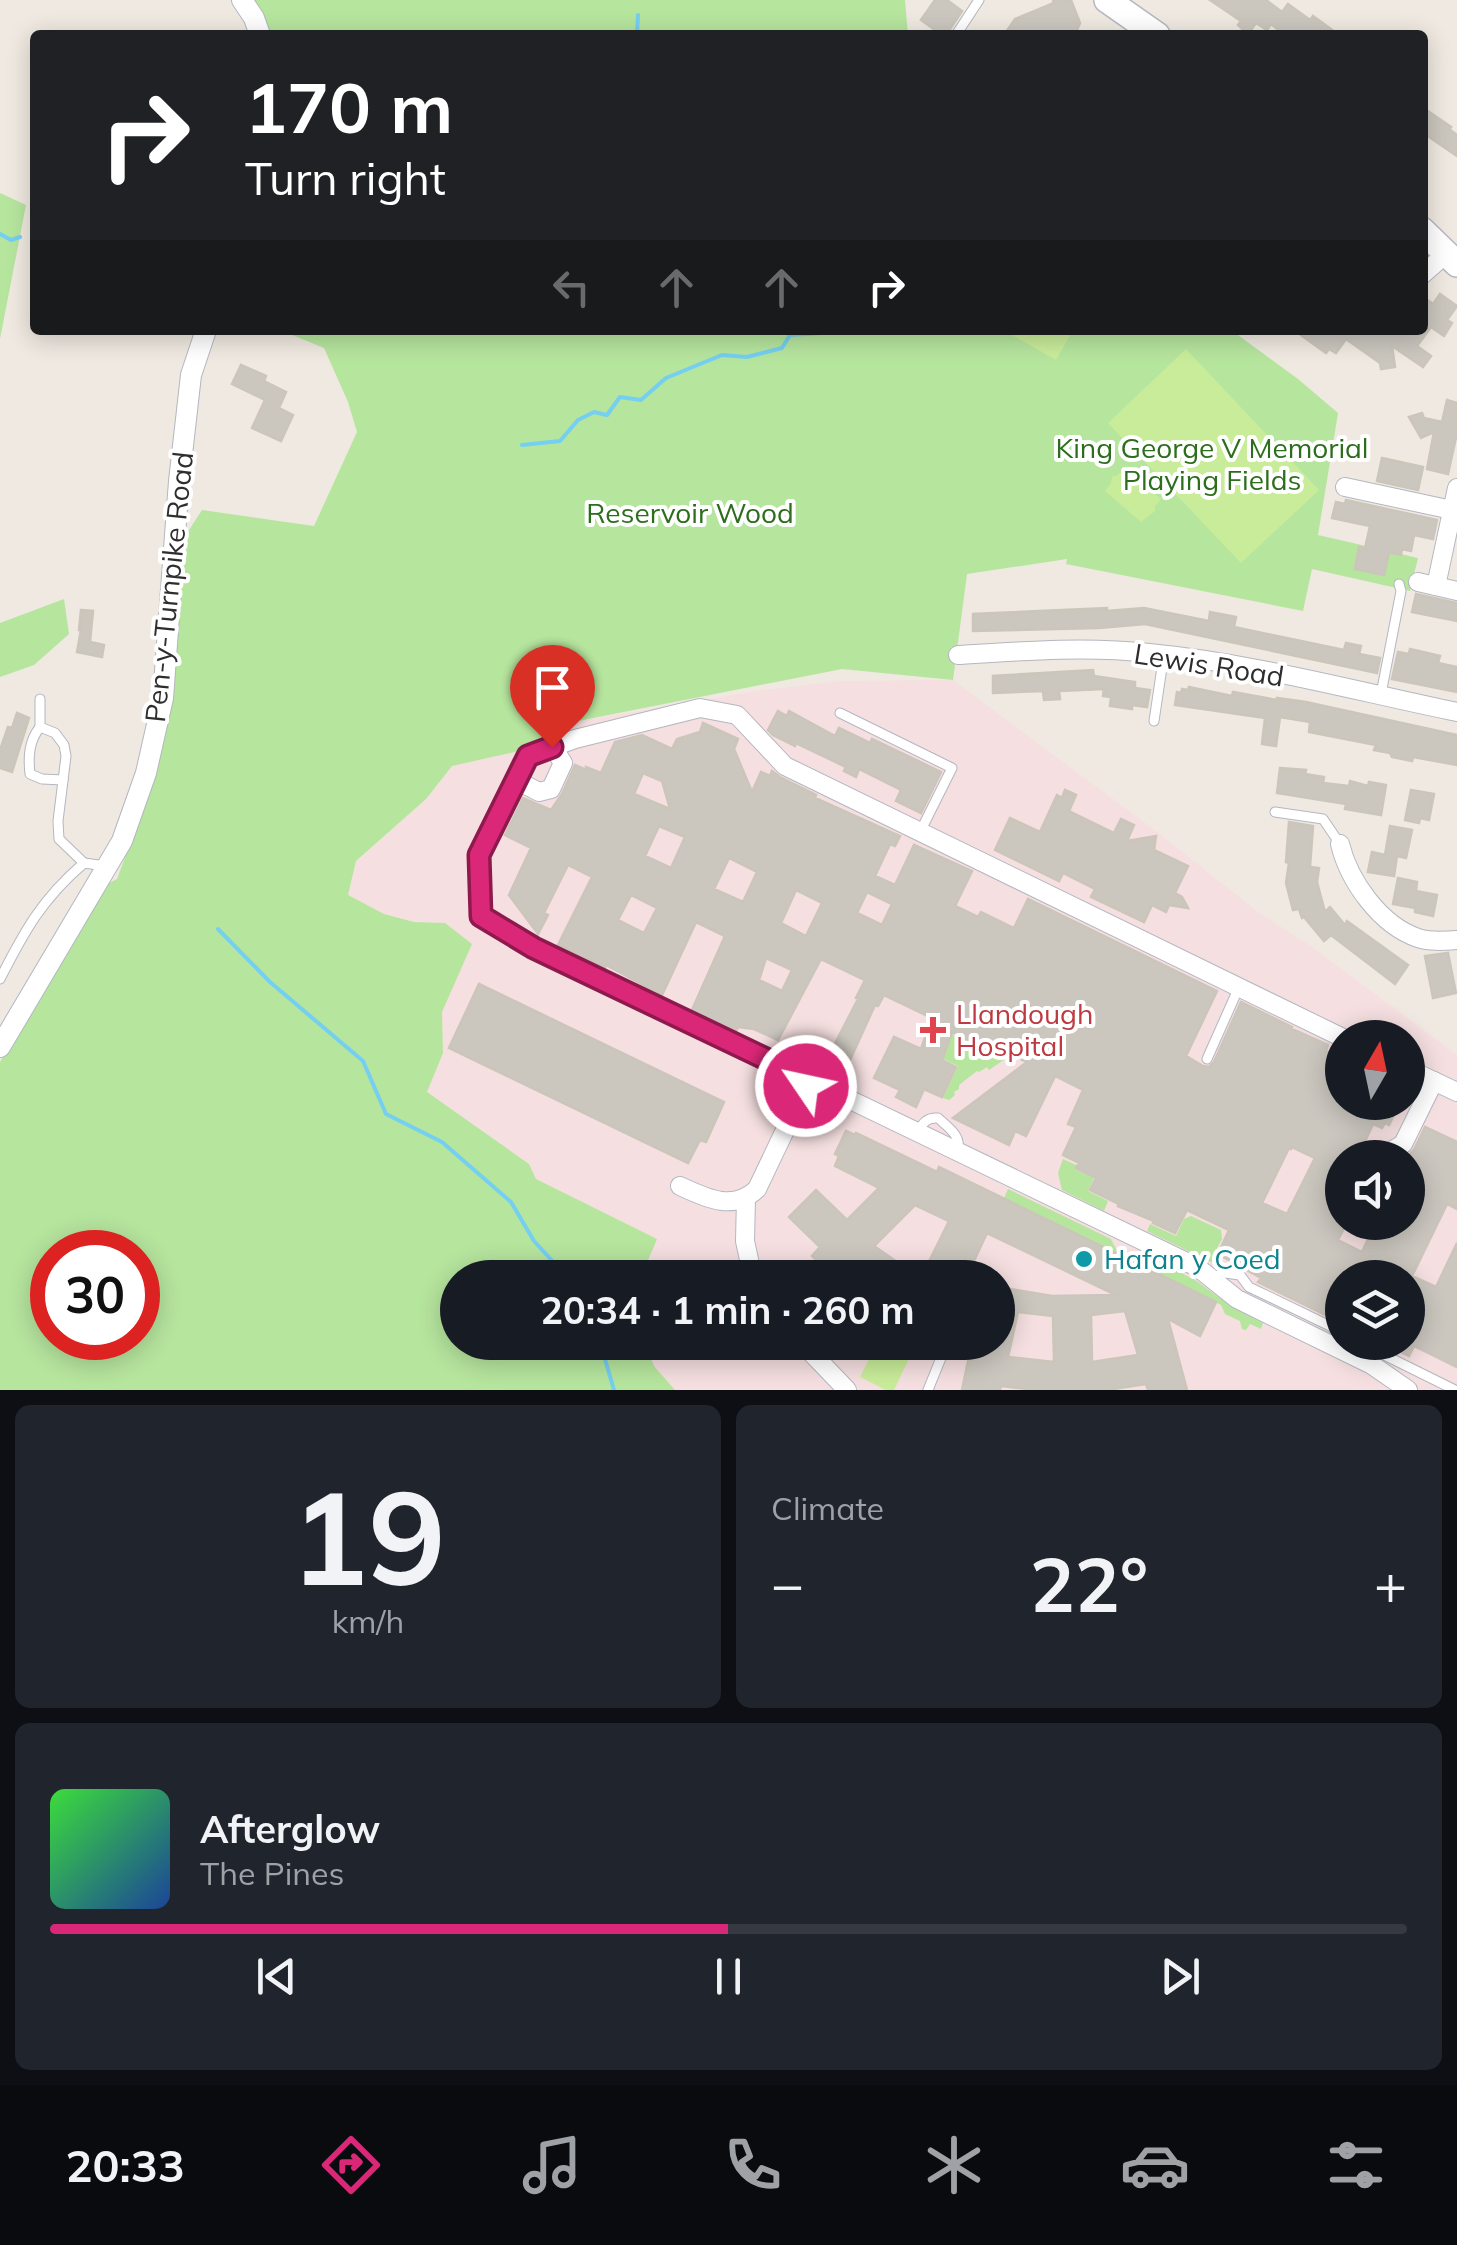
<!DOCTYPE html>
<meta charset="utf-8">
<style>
:root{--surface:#171b24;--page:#20242c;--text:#f1f3f6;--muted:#9ea1a6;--line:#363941;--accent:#db2777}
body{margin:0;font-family:Mulish,sans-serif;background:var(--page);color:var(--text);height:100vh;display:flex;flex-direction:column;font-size:38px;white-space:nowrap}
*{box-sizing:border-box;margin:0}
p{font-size:32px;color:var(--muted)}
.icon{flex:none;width:55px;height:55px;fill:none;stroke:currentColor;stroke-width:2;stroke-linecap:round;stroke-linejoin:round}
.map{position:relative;height:1390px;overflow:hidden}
.sheet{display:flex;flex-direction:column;gap:15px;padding:15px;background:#0d0f14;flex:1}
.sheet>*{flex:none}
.hud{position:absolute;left:30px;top:30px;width:1398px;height:305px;border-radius:10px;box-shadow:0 5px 25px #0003;background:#202124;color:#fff;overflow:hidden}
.needle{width:65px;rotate:9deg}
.buttons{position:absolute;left:1325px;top:1020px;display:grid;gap:20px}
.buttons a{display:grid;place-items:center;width:100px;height:100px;border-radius:50%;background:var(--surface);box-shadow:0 5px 25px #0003;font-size:50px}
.speed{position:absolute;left:30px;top:1230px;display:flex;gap:20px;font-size:50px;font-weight:700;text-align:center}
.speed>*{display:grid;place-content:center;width:130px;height:130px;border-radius:50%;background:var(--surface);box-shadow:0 5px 25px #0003;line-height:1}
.speed .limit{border:15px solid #d22;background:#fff;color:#111}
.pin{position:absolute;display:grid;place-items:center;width:85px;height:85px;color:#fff;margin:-102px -42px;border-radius:50% 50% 50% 0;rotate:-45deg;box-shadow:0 0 10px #0007}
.pin .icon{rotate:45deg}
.me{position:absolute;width:110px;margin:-55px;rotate:304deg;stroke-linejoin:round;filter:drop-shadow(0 0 8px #0008)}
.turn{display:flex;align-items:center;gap:35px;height:210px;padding:0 50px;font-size:45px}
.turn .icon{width:130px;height:130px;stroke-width:2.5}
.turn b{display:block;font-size:70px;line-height:85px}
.lanes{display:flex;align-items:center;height:95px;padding:0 50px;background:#0003;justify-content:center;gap:50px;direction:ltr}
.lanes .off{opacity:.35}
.big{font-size:75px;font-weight:700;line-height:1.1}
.sheet .widget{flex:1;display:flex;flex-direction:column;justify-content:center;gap:15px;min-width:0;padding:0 35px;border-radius:15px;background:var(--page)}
.sheet .dial{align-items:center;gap:0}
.dial b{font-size:130px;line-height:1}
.song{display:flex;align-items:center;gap:30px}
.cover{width:120px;height:120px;border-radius:15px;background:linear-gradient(135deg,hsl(120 70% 55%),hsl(220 70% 35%))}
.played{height:10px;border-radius:5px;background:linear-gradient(90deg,var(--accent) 50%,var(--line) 50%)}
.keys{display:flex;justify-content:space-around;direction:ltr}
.heat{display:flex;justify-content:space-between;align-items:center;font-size:55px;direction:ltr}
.sheet .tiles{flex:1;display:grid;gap:15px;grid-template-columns:1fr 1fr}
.widget:last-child{grid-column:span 2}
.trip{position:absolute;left:440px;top:1260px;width:575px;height:100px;border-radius:50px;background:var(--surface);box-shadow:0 5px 25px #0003;font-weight:700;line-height:100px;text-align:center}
.dock{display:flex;height:160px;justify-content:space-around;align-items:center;background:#090b0e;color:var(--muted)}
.dock .icon{width:70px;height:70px}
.dock .active{color:var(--accent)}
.dock b{font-size:45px;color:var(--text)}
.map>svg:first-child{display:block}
.medical{fill:#f5dfe0;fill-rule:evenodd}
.green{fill:#b6e59e;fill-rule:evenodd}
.pitch{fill:#c9ec9a}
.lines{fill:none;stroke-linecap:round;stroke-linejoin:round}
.stream{stroke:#75cff0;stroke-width:4}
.building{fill:#cbc7bf;stroke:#cbc5ba;stroke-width:2.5;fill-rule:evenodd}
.service-casing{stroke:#b4b7c1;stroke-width:11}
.minor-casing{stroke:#b4b7c1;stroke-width:20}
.tertiary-casing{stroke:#b4b7c1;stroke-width:22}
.secondary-casing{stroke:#b4b7c1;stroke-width:28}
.service{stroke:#fff;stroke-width:9}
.minor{stroke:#fff;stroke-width:18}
.tertiary{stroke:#fff;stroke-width:20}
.secondary{stroke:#fff;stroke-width:25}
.route-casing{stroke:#8e194d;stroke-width:25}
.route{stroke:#db2777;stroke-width:18}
.health-dot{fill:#e0444e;stroke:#fff;stroke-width:4}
.culture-dot{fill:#0f9aa8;stroke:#fff;stroke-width:4}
.labels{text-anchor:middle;stroke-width:8;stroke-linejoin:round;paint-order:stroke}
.park-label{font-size:28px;fill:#2c6e1b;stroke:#fff}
.street-label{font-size:28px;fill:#2e2e2e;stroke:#fff}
.health-label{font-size:28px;fill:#be3a42;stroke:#fff;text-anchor:start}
.culture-label{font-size:28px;fill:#0d838f;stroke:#fff;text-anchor:start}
</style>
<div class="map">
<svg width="1457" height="1390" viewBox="0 0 1457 1390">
<rect width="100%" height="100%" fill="#efe9e1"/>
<!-- medical -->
<path class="medical" d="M953 680 1152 828 1258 912 1319 952 1457 1055V1390H675L654 1366 645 1343 998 1342V1278L641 1277 656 1239 536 1179 529 1164 427 1092 443 1053 442 1012 445 923 414 922 384 914 348 895 356 862 426 799 452 766 550 744 568 723 763 690 841 681ZM1342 1038H1408V1102H1342ZM1342 1158H1408V1222H1342ZM1342 1278H1408V1342H1342Z"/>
<!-- green -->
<g class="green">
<path d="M241 0H905L908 35H261Z"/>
<path d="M0 193 26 205 0 339Z"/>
<path d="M280 330H1231L1298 379 1338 413 1318 535 1418 558 1410 591 1312 569 1303 611 1066 564 1067 559 967 574 953 680 842 669 568 723 550 744 452 766 426 799 356 861 348 895 384 914 414 922 445 923 472 944 442 1012 443 1053 427 1092 529 1164 536 1179 657 1239 641 1277 458 1278V1342L645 1343 654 1366 675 1390H0V1062L107 884 117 879 157 771 187 533 202 510 314 526 357 432 348 402 324 348ZM52 1252H138V1338H52Z"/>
<path d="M64 599 69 634 34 665 0 677V623Z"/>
<path d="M952 1034 1005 1059 989 1070 987 1067 979 1072 977 1071 959 1085V1089L954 1092 955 1095 949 1100 943 1098 958 1066 939 1057Z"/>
<path d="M1063 1159 1076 1165 1075 1169 1094 1178 1088 1191 1108 1201 1104 1211 1062 1190 1058 1173Z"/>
<path d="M1008 1189 1111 1239 1119 1255 1009 1202 1004 1198Z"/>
<path d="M1191 1216 1221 1230 1222 1239 1214 1254 1220 1258 1218 1261 1211 1262 1147 1231 1150 1224 1176 1236 1184 1219Z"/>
<path d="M1166 1265 1195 1280 1232 1307 1263 1323 1261 1329 1250 1324 1246 1330 1242 1329 1240 1321 1225 1314 1221 1305 1148 1268Z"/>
</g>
<!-- pitch -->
<g class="pitch">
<path d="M1003 330H1073L1056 360Z"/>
<path d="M1186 349 1319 490 1241 563 1108 423Z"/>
<path d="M1124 468 1161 499 1155 507V511L1141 522 1105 491 1111 483 1112 477 1118 475Z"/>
<path d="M877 1343 916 1344 894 1390H886L860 1377Z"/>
</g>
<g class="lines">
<!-- stream -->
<g class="stream">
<path d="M637 35 638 15"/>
<path d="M0 234 11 240 20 237"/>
<path d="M522 445 560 441 578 420 594 412 607 415 620 397 641 400 666 378 722 355 747 357 782 348 790 335 821 333"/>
<path d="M218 929 270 982 363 1061 386 1114 442 1142 511 1202 534 1241 556 1265 565 1278"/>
<path d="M600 1342 614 1390"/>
</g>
</g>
<!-- building -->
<g class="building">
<path d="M935 0H947L962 11 946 35H942L921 20Z"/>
<path d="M1053 0H1071L1080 23 1075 35H1004L1015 19 1054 3Z"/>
<path d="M1210 0H1266L1282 12 1288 4 1310 20 1313 16 1339 35H1285L1271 24 1267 30 1256 23 1248 34 1238 25 1241 21Z"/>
<path d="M1422 107 1451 127 1449 129 1457 135V156L1422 132Z"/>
<path d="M1440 294 1457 306 1447 320 1452 323 1444 336 1431 327 1417 346 1431 356 1423 367 1392 346 1395 367 1381 369 1380 363 1346 339 1336 353 1329 349 1326 353 1294 330H1422V296L1433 304Z"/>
<path d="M241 365 266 376 264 381 286 392 279 408 293 415 281 441 252 428 265 400 232 384Z"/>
<path d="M1447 400 1457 403V433L1448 474 1427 469 1434 432 1421 438 1409 417 1422 413 1424 418 1442 422Z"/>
<path d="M1382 458 1423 467 1418 490 1377 481Z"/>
<path d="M1346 500 1437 520 1433 539 1414 535 1411 551 1402 549 1401 555 1389 552 1384 575 1355 569 1359 547 1365 548 1370 526 1332 518 1336 502 1345 504Z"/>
<path d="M1416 594 1457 603V621L1412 612Z"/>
<path d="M1107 608V611L1144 608 1209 621 1210 612 1236 617 1234 627 1344 650 1346 643 1361 646 1359 654 1380 658 1377 673 1145 624 1099 628 973 631V614Z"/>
<path d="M81 610 93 611 90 642 104 645 102 657 77 652 81 630H79Z"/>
<path d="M1410 649 1440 656 1438 663 1457 667V692L1392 679 1398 652 1409 654Z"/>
<path d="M1093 670 1094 676 1135 682V688L1150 690 1147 707 1132 705V709L1110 706 1111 697 1103 696 1104 689 1059 691 1060 699 1044 700 1043 691 993 693V676Z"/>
<path d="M1189 687 1232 696 1233 692 1277 700V698L1306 702 1457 735V765L1413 757 1412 761 1392 757 1390 753 1374 750 1376 745 1309 732 1310 722 1280 717 1276 746 1262 744 1265 718 1175 705 1177 692 1181 693 1182 689 1188 690Z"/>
<path d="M778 711 787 716 789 711 835 736 839 728 870 743 872 739 941 772 921 813 896 801 901 790 859 769 856 777 844 771 846 767 796 743 795 746 773 735 768 730Z"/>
<path d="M17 713 29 718 12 772 0 768V750L8 727 12 728Z"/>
<path d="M703 723 738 739 734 749 752 792 761 772 770 776 772 771 780 777 816 795 815 798 900 836 895 846 890 844 875 876 895 885 914 845 972 871 955 906 978 917 981 912 1014 928 1028 899 1217 991 1186 1056 1203 1066 1209 1067 1214 1062 1241 1002 1292 1027V1029L1328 1045 1326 1051 1342 1058V1102H1400L1389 1125 1385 1123 1382 1128 1373 1124 1362 1148 1374 1154V1158H1342V1222H1347L1338 1240 1362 1252 1376 1222H1408V1156L1414 1150 1425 1127 1457 1142V1209L1447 1204 1412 1276 1436 1287 1457 1243V1367L1414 1346 1409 1356 1381 1342H1408V1278H1342V1321L1336 1320 1258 1282 1261 1278 1218 1254 1229 1230 1187 1210 1175 1233 1153 1223 1154 1221 1118 1206 1119 1204 1090 1190 1096 1178 1076 1168 1079 1163 1063 1155 1076 1127 1068 1124 1083 1090 1055 1076 1026 1136 1015 1131 1009 1145 953 1118 1027 1062 989 1044 987 1049 952 1032 942 1060 956 1067 942 1097 924 1089 916 1107 896 1097 900 1090 874 1078 894 1037 921 1049 932 1018 884 995 878 1006 875 1005 844 1073 825 1063 858 999 856 998 865 980 821 959 778 1040 754 1029 738 1027 736 1031 692 1010 725 936 696 922 662 995 606 965 605 968 558 945 592 877 568 865 544 913 548 915 538 934 509 895 531 848 505 835 523 798 551 810 562 794 575 765 586 770V767L601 773 615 742 642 735 672 749 677 739 700 732ZM643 773 662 781 670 809 634 794ZM659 826 685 837 671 868 645 856ZM729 858 757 872 743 902 714 889ZM796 890 822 903 806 936 781 923ZM867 892 892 904 882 925 857 913ZM631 895 657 908 644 933 618 920ZM766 958 792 970 782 991 759 980ZM1292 1147 1315 1158 1287 1214 1262 1203 1289 1148 1291 1149Z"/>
<path d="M1280 768 1306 770 1305 774 1324 777 1323 783 1349 786 1350 781 1368 786 1369 782 1386 785 1381 815 1345 809 1346 804 1277 793Z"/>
<path d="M1065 790 1076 795 1069 811 1114 833 1121 819 1134 825 1127 841 1156 836 1154 850 1188 866 1175 893 1182 897 1188 908 1169 905 1166 912 1152 905 1144 922 1091 897 1095 889 1063 873 1059 881 995 850 1010 818 1040 832 1057 795 1062 798Z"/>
<path d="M1411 790 1434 794 1429 820 1420 818 1419 823 1405 820Z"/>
<path d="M1289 822 1313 826 1310 867 1319 868 1317 882 1325 912 1330 907 1345 925 1347 921 1408 965 1395 984 1331 935 1324 941 1304 917 1302 918 1299 909 1293 910 1286 883 1289 863 1286 862Z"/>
<path d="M1390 826 1412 830 1406 858 1397 856 1394 876 1368 872 1372 852 1385 855Z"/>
<path d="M1398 878 1417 882 1416 891 1437 895 1433 916 1415 912V908L1393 904Z"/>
<path d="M1448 953 1456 993 1433 998 1425 956Z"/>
<path d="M479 984 724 1102 706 1142 700 1140 688 1163 449 1048Z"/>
<path d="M846 1131 855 1135 856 1133 937 1172 939 1167 1216 1302 1200 1336 1168 1319 1187 1390H1148L1146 1384 1107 1390H1036L1001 1386 1000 1390H962L972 1342H998V1287L1052 1296 1116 1295 987 1233 966 1278H921L949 1221 915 1205 874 1246 920 1278H854L848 1274 844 1278H835L812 1256 820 1247 789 1217 816 1190 847 1220 879 1188 835 1166 839 1156 835 1154ZM1125 1311 1138 1355 1092 1362 1091 1315ZM1018 1312 1053 1316 1054 1362 1008 1357Z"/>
</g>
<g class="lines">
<defs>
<g id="service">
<path d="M956 35 979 0"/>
<path d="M1381 694 1401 591 1399 584"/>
<path d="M40 699V727L55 733 64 745 66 756 58 821 59 839 84 863"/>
<path d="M840 713 952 768 920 832"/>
<path d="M1154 721 1164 654"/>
<path d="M40 727C29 741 28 756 30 774L42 779 63 780"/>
<path d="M1275 812 1323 819 1340 844"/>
<path d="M0 979C25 930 42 899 84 863L106 866"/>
<path d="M1207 1059 1239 987"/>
<path d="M917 1132C923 1123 927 1117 938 1118 948 1127 963 1137 957 1151"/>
<path d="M1212 1277 1225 1273 1240 1275 1249 1287 1330 1326 1342 1335"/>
<path d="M1358 1342 1455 1390"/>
<path d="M928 1390 943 1353"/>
</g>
<g id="minor">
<path d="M1422 275 1447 253"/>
<path d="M1345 487 1452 510"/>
<path d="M1418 582 1457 591"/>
<path d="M1436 586 1457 488"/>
<path d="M958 655C1021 651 1087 646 1149 653 1253 663 1355 691 1457 712"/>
<path d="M516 780 539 792 551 789 563 763 553 747"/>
<path d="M1340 844C1349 881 1380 925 1418 938 1430 942 1444 941 1457 940"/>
<path d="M1343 1038 785 766 737 715 700 708 575 739 528 756 479 855 481 916 525 943 1197 1267 1237 1299 1372 1365 1408 1390"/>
<path d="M1408 1069 1457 1092"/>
<path d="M1386 1154 1403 1144 1434 1081"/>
<path d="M680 1186C706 1198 733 1212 757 1189L809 1080"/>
<path d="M746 1198 745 1241 753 1278"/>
<path d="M801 1342 847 1390"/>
</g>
<g id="tertiary">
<path d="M242 0 254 18 260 35"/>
<path d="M0 1047 122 841 146 773 163 698 179 481 191 375 206 330"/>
</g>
<g id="secondary">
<path d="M1107 0 1157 35"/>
<path d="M1422 230 1457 264"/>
</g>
</defs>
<!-- service casing -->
<use href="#service" class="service-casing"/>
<!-- minor casing -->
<use href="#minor" class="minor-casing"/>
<!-- tertiary casing -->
<use href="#tertiary" class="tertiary-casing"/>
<!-- secondary casing -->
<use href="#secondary" class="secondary-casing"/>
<!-- service -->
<use href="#service" class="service"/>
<!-- minor -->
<use href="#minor" class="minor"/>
<!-- tertiary -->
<use href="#tertiary" class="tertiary"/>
<!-- secondary -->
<use href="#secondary" class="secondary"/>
</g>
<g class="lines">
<defs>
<path id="route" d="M552 747 528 756 479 855 481 916 534 948 810 1080 806 1086"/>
</defs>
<!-- route casing -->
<use href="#route" class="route-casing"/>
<!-- route -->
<use href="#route" class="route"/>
</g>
<!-- markers -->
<path class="health-dot" d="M928 1015h10v10h10v10h-10v10h-10v-10h-10v-10h10z"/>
<circle class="culture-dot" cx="1084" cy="1259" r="10"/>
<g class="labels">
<!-- park labels -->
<g class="park-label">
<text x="1212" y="458">King George V Memorial<tspan x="1212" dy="32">Playing Fields</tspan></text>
<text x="690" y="523">Reservoir Wood</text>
</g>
<!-- street labels -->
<g class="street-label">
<text transform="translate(169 587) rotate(-84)" y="10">Pen-y-Turnpike Road</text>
<text transform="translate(1209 665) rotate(9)" y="10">Lewis Road</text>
</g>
<!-- health labels -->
<g class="health-label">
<text x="956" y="1024">Llandough<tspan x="956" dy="32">Hospital</tspan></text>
</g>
<!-- culture labels -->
<g class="culture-label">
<text x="1104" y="1269">Hafan y Coed</text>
</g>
</g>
</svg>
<div class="buttons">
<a><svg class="needle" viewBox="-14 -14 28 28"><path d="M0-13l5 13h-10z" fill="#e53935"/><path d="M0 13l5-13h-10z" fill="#9ea1a6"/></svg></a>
<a><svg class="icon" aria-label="sound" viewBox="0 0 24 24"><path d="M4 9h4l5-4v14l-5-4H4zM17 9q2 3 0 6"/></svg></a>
<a><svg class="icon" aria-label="layers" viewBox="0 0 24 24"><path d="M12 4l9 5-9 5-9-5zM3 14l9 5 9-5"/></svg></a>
</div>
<div class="speed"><div class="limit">30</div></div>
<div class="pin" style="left:552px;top:747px;background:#d93025"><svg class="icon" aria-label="arrive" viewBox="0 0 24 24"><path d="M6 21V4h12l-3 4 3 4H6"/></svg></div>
<svg class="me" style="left:806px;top:1086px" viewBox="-20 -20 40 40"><circle r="17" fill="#db2777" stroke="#fff" stroke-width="3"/><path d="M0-11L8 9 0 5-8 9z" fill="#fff"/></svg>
<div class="trip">20:34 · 1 min · 260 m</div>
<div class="hud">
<div class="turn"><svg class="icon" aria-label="right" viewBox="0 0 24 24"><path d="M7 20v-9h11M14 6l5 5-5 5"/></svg><div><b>170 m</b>Turn right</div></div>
<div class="lanes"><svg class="icon off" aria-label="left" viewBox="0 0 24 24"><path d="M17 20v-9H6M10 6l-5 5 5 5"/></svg><svg class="icon off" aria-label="ahead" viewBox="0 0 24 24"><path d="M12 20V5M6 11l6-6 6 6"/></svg><svg class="icon off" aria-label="ahead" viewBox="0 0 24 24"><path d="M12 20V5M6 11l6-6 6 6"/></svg><svg class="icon" aria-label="right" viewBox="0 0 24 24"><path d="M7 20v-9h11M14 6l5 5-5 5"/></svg></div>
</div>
</div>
<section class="sheet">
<div class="tiles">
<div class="widget dial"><b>19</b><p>km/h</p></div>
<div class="widget"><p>Climate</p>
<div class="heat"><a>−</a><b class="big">22°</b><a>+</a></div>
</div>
<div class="widget">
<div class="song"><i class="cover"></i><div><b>Afterglow</b><p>The Pines</p></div></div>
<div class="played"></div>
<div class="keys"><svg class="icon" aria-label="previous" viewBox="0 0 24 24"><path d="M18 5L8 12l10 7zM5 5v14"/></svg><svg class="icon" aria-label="pause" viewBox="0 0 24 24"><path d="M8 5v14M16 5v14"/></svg><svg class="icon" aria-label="next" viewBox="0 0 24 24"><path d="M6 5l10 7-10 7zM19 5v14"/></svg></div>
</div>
</div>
</section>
<nav class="dock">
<b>20:33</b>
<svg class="icon active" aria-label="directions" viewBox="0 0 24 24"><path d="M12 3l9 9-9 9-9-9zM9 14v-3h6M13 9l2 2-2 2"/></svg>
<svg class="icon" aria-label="music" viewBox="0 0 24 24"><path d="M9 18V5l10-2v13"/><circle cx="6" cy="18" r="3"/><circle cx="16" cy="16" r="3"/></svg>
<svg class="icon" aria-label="phone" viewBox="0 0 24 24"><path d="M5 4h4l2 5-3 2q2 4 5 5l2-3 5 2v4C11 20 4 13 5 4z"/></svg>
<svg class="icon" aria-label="climate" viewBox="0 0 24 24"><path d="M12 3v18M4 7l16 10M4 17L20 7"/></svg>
<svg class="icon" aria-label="car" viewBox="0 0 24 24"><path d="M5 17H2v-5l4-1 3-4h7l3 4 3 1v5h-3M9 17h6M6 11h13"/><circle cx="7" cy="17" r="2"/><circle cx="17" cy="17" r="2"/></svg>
<svg class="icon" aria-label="filters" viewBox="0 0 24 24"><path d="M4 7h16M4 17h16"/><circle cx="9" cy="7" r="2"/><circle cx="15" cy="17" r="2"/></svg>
</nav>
